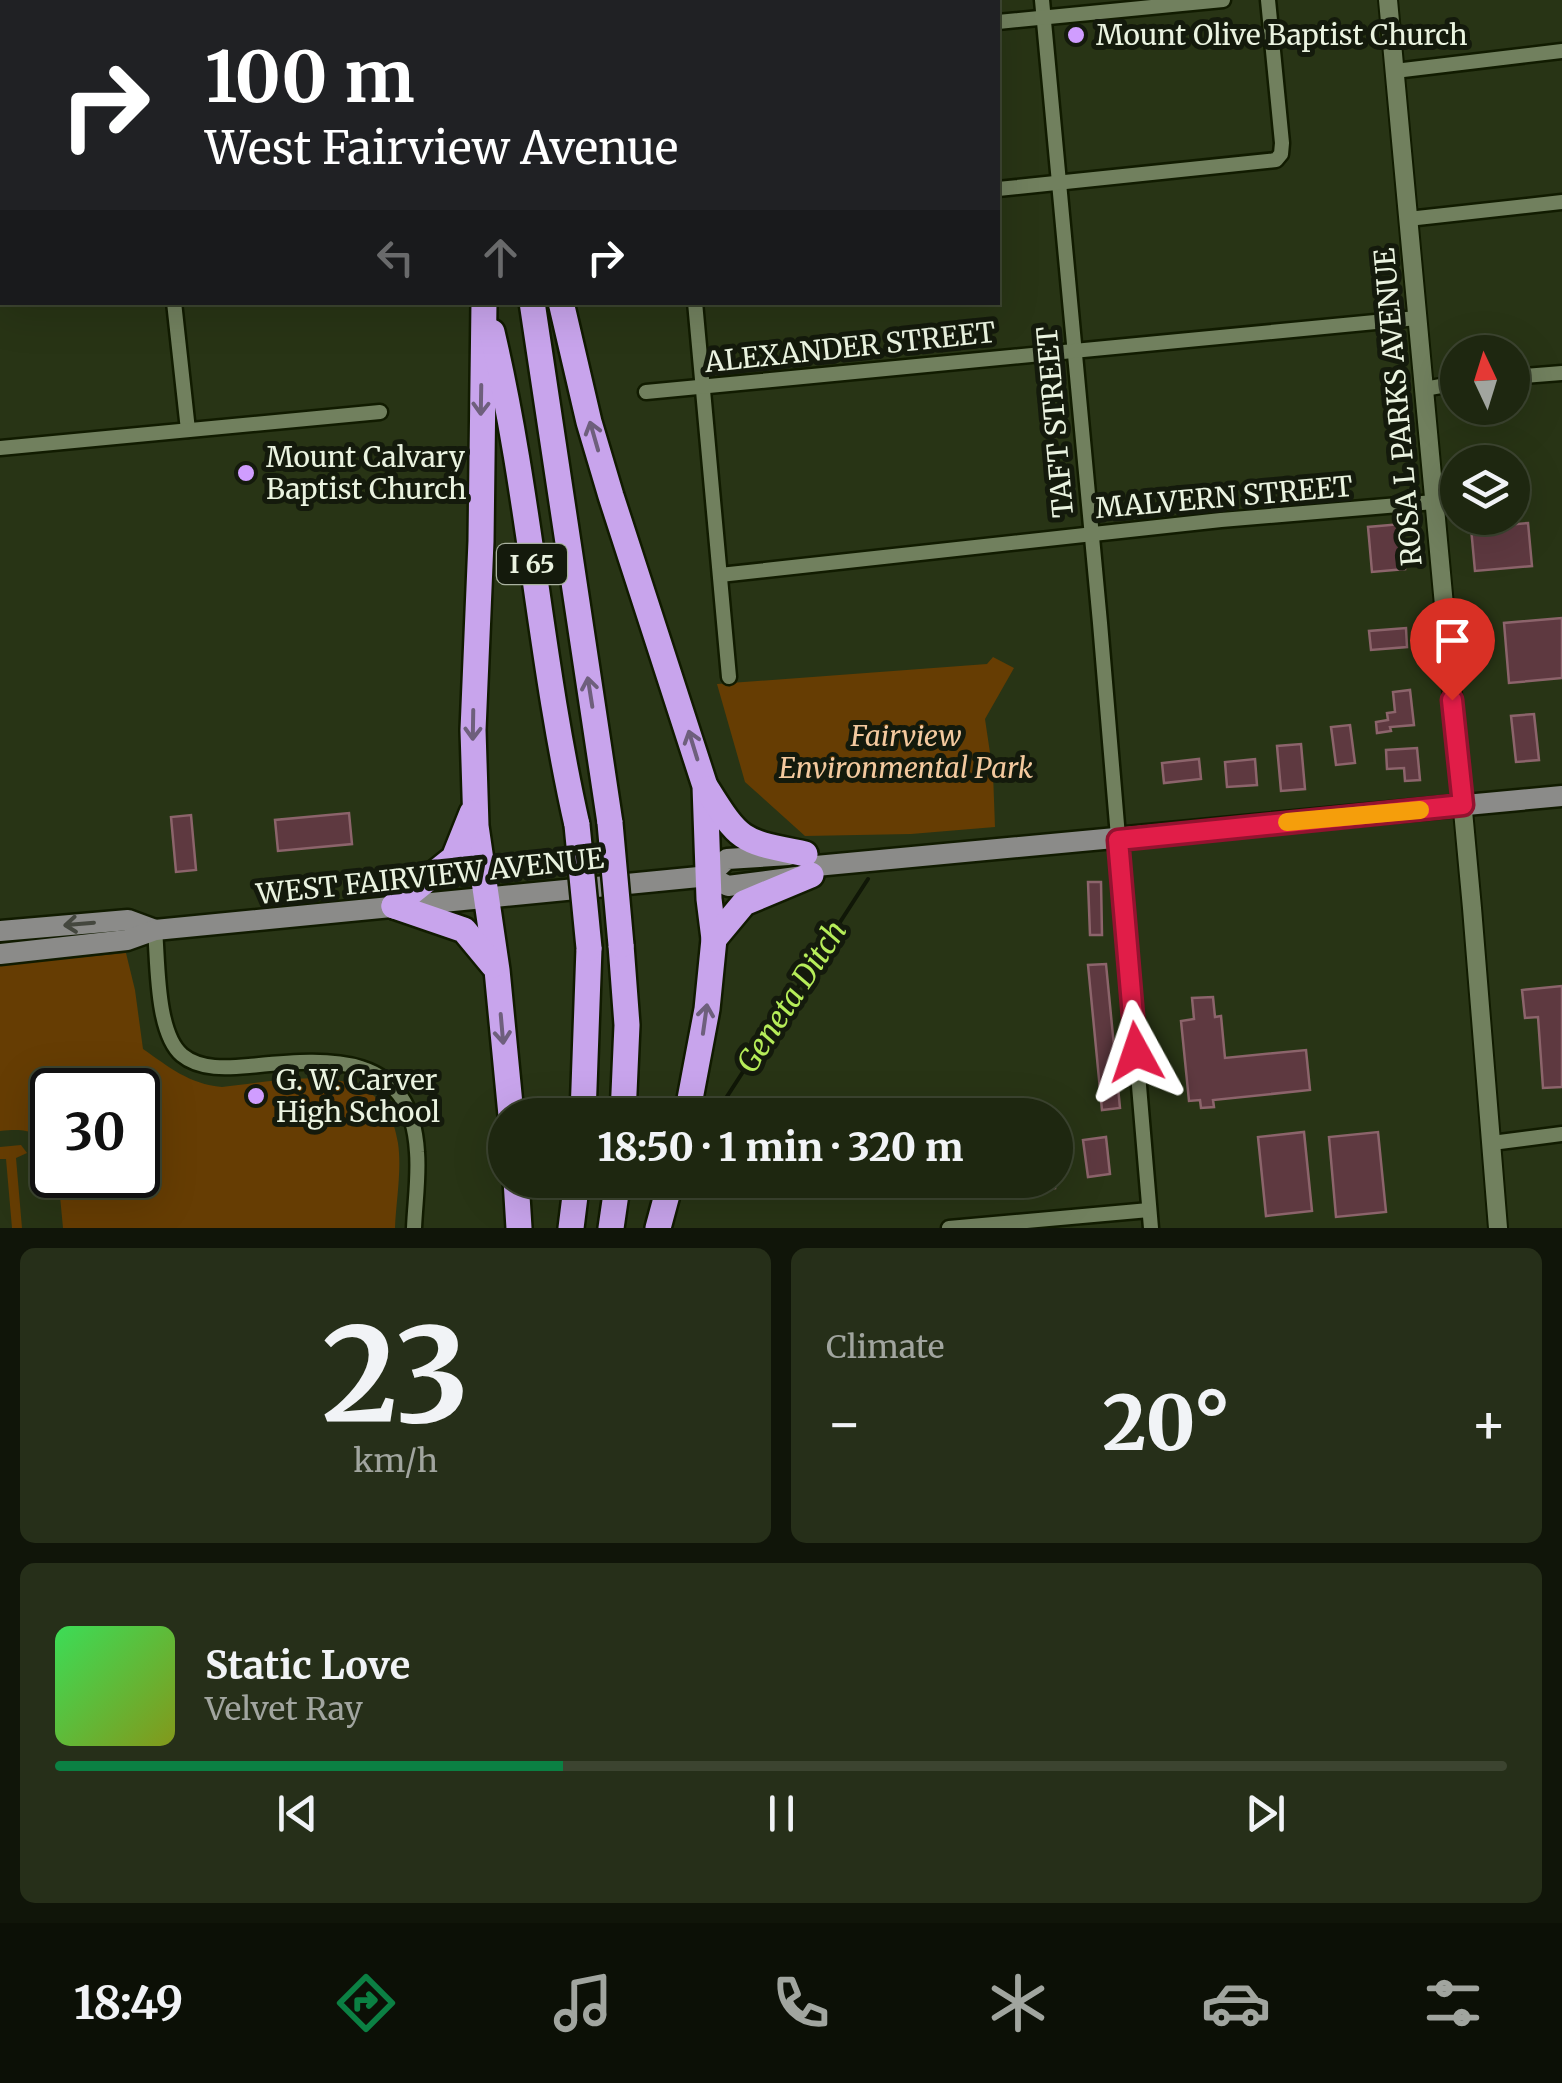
<!DOCTYPE html>
<meta charset="utf-8">
<style>
:root{--surface:#1e2710;--page:#262f19;--text:#f1f3f6;--muted:#a1a59f;--line:#3c4430;--accent:#0b8043}
body{margin:0;font-family:Merriweather,serif;background:var(--page);color:var(--text);height:100vh;display:flex;flex-direction:column;font-size:38px;white-space:nowrap}
*{box-sizing:border-box;margin:0}
p{font-size:32px;color:var(--muted)}
.icon{flex:none;width:55px;height:55px;fill:none;stroke:currentColor;stroke-width:2;stroke-linecap:round;stroke-linejoin:round}
.map{position:relative;height:1228px;overflow:hidden}
.drawer{display:flex;flex-direction:column;gap:20px;padding:20px;background:#101509;flex:1}
.drawer>*{flex:none}
.banner{position:absolute;left:0px;top:0px;width:1000px;height:305px;box-shadow:0 10px 40px #0002,0 0 0 2px var(--line);background:#202124;color:#fff;overflow:hidden}
.needle{width:65px;rotate:356deg}
.buttons{position:absolute;left:1440px;top:335px;display:grid;gap:20px}
.buttons a{display:grid;place-items:center;width:90px;height:90px;border-radius:50%;background:var(--surface);box-shadow:0 10px 40px #0002,0 0 0 2px var(--line);font-size:50px}
.speed{position:absolute;left:30px;top:1068px;display:flex;gap:20px;font-size:50px;font-weight:700;text-align:center}
.speed>*{display:grid;place-content:center;width:130px;height:130px;border-radius:50%;background:var(--surface);box-shadow:0 10px 40px #0002,0 0 0 2px var(--line);line-height:1}
.speed .limit{border:5px solid #111;border-radius:15px;background:#fff;color:#111}
.pin{position:absolute;display:grid;place-items:center;width:85px;height:85px;color:#fff;margin:-102px -42px;border-radius:50% 50% 50% 0;rotate:-45deg;box-shadow:0 0 10px #0007}
.pin .icon{rotate:45deg}
.me{position:absolute;width:110px;margin:-55px;rotate:355deg;stroke-linejoin:round;filter:drop-shadow(0 0 8px #0008)}
.turn{display:flex;align-items:center;gap:35px;height:210px;padding:0 40px;font-size:45px}
.turn .icon{width:130px;height:130px;stroke-width:2.5}
.turn b{display:block;font-size:70px;line-height:85px}
.lanes{display:flex;align-items:center;height:95px;padding:0 40px;background:#0003;justify-content:center;gap:50px;direction:ltr}
.lanes .off{opacity:.35}
.big{font-size:75px;font-weight:800;line-height:1.1}
.drawer .card{flex:1;display:flex;flex-direction:column;justify-content:center;gap:15px;min-width:0;padding:0 35px;border-radius:15px;background:var(--page)}
.drawer .dial{align-items:center;gap:0}
.dial b{font-size:130px;line-height:1}
.song{display:flex;align-items:center;gap:30px}
.cover{width:120px;height:120px;border-radius:15px;background:linear-gradient(135deg,hsl(130 70% 55%),hsl(70 70% 35%))}
.played{height:10px;border-radius:5px;background:linear-gradient(90deg,var(--accent) 35%,var(--line) 35%)}
.keys{display:flex;justify-content:space-around;direction:ltr}
.heat{display:flex;justify-content:space-between;align-items:center;font-size:55px;direction:ltr}
.drawer .tiles{flex:1;display:grid;gap:20px;grid-template-columns:1fr 1fr}
.card:last-child{grid-column:span 2}
.trip{position:absolute;left:488px;top:1098px;width:585px;height:100px;border-radius:50px;background:var(--surface);box-shadow:0 10px 40px #0002,0 0 0 2px var(--line);font-weight:800;line-height:100px;text-align:center}
.tabs{display:flex;height:160px;justify-content:space-around;align-items:center;background:#0c1006;color:var(--muted)}
.tabs .icon{width:70px;height:70px}
.tabs .current{color:var(--accent)}
.tabs b{font-size:45px;color:var(--text)}
.map>svg:first-child{display:block}
.green{fill:#663d03}
.lines{fill:none;stroke-linecap:round;stroke-linejoin:round}
.stream{stroke:#101707;stroke-width:4}
.building{fill:#5e3940;stroke:#8c646b;stroke-width:2.5}
.minor-casing{stroke:#111b00;stroke-width:19}
.tertiary-casing{stroke:#111b00;stroke-width:22}
.secondary-casing{stroke:#111b00;stroke-width:25}
.motorway-casing{stroke:#111b00;stroke-width:30}
.minor{stroke:#71805e;stroke-width:14}
.tertiary{stroke:#71805e;stroke-width:18}
.secondary{stroke:#8b8b89;stroke-width:20}
.motorway{stroke:#c8a4ec;stroke-width:25}
.motorway-bridge-casing{stroke:#111b00;stroke-width:30;stroke-linecap:butt}
.motorway-bridge{stroke:#c8a4ec;stroke-width:25}
.oneway{stroke:#6e5f7c}
.oneway2{stroke:#44473e}
.route-casing{stroke:#92132f;stroke-width:25}
.route{stroke:#e11d48;stroke-width:18}
.slow{stroke:#f59e0b;stroke-width:18}
.poi-dot{fill:#d09dff;stroke:#141a0c;stroke-width:4}
.labels{text-anchor:middle;stroke-width:10;stroke-linejoin:round;paint-order:stroke}
.shield{fill:#141a0c;stroke:#aab2a0;stroke-width:2.5}
.shield-label{font-size:25px;font-weight:bold;fill:#eaf3e0}
.poi-label{font-size:28px;fill:#eaf3e0;stroke:#141a0c;text-anchor:start}
.street-label{font-size:28px;fill:#eaf3e0;stroke:#141a0c}
.park-label{font-size:28px;font-style:italic;fill:#f3c99e;stroke:#141a0c}
.water-label{font-size:30px;font-style:italic;fill:#b6ed59;stroke:#141a0c}
</style>
<div class="map">
<svg width="1562" height="1228" viewBox="0 0 1562 1228">
<rect width="100%" height="100%" fill="#283415"/>
<!-- green -->
<g class="green">
<path d="M993 657 1014 668 985 719 993 773 995 827 911 834 805 836 745 782 717 684 987 664Z"/>
<path d="M126 953 135 990 143 1049C169 1067 189 1084 222 1087 284 1081 385 1053 398 1143 402 1170 396 1201 395 1228H63L58 1175H138V1090H52V1154H45C40 1128 23 1129 0 1131V965Z"/>
<path d="M21 1145 27 1153 16 1158 22 1228H12L6 1159H0V1147Z"/>
</g>
<g class="lines">
<!-- stream -->
<path class="stream" d="M715 1115 868 879"/>
</g>
<!-- building -->
<g class="building">
<path d="M1528 523 1532 566 1475 571 1471 528Z"/>
<path d="M1401 524 1405 569 1372 572 1368 527Z"/>
<path d="M1562 618V678L1509 683 1504 623Z"/>
<path d="M1406 628 1407 647 1371 650 1369 631Z"/>
<path d="M1410 690 1414 725 1390 727 1391 731 1377 733 1376 722 1388 720 1387 713 1395 712 1393 692Z"/>
<path d="M1534 714 1539 760 1516 762 1511 716Z"/>
<path d="M1350 725 1355 763 1336 765 1331 727Z"/>
<path d="M1301 744 1305 789 1281 791 1277 746Z"/>
<path d="M1417 748 1420 780 1405 781 1404 768 1387 769 1386 750Z"/>
<path d="M1199 759 1201 779 1164 783 1162 763Z"/>
<path d="M1255 759 1257 785 1227 787 1225 762Z"/>
<path d="M349 813 352 844 278 851 275 820Z"/>
<path d="M191 815 196 870 176 872 171 817Z"/>
<path d="M1088 882H1101L1102 935H1090Z"/>
<path d="M1106 964 1120 1108 1102 1110 1088 965Z"/>
<path d="M1562 986V1087L1543 1088 1538 1017 1525 1018 1522 990Z"/>
<path d="M1213 997 1215 1017 1221 1016 1225 1058 1306 1050 1310 1090 1213 1100 1214 1107 1201 1108 1200 1100 1189 1101 1181 1021 1194 1019 1192 998Z"/>
<path d="M1304 1132 1312 1211 1266 1216 1258 1137Z"/>
<path d="M1378 1132 1386 1212 1336 1217 1329 1137Z"/>
<path d="M1106 1137 1110 1174 1088 1177 1083 1140Z"/>
<path d="M942 1180H1055V1188L943 1196Z"/>
</g>
<g class="lines">
<defs>
<g id="minor">
<path d="M107 0V2"/>
<path d="M258 0V2"/>
<path d="M668 0V2"/>
<path d="M1042 0 1100 623 1151 1228"/>
<path d="M998 22 1223 0"/>
<path d="M1395 71 1562 51"/>
<path d="M0 123 2 122"/>
<path d="M998 189 1276 160 1281 154 1282 143 1268 0"/>
<path d="M1408 219 1562 202"/>
<path d="M0 284H2"/>
<path d="M174 302 188 430"/>
<path d="M695 302 729 677"/>
<path d="M1512 377 1562 373"/>
<path d="M1424 389 1458 383"/>
<path d="M646 392 1417 318"/>
<path d="M0 448 380 412"/>
<path d="M720 575 1221 520 1434 502"/>
<path d="M155 930C158 963 156 1033 182 1055 200 1070 228 1068 249 1066 324 1059 411 1048 417 1152 419 1177 415 1203 414 1228"/>
<path d="M1492 1143 1562 1134"/>
<path d="M949 1228 1149 1210"/>
</g>
<path id="tertiary" d="M1388 0 1472 908 1498 1228"/>
<g id="secondary">
<path d="M709 876 727 859 789 855"/>
<path d="M0 931 128 920 155 930"/>
<path d="M0 954 127 940 155 930 709 876 728 886 811 875 816 866 1562 796"/>
</g>
<g id="motorway">
<path d="M445 0 446 2"/>
<path d="M491 0 492 2"/>
<path d="M484 302 481 541 473 730 476 826 497 970 511 1115"/>
<path d="M532 302 610 823"/>
<path d="M561 302 589 422 611 496 705 786 709 899 714 939 707 1009 687 1115"/>
<path d="M492 332C530 494 540 662 577 825"/>
<path d="M707 789C741 844 743 841 805 854"/>
<path d="M394 906 454 858 472 813"/>
<path d="M394 906 464 930 493 965"/>
<path d="M714 939 744 903 811 875"/>
<path d="M621 945 627 1025 623 1115"/>
<path d="M583 1115 589 948"/>
<path d="M516 1180 519 1228"/>
<path d="M571 1228 577 1180"/>
<path d="M611 1228 618 1180"/>
<path d="M658 1228 671 1180"/>
</g>
</defs>
<!-- minor casing -->
<use href="#minor" class="minor-casing"/>
<!-- tertiary casing -->
<use href="#tertiary" class="tertiary-casing"/>
<!-- secondary casing -->
<use href="#secondary" class="secondary-casing"/>
<!-- motorway casing -->
<use href="#motorway" class="motorway-casing"/>
<!-- minor -->
<use href="#minor" class="minor"/>
<!-- tertiary -->
<use href="#tertiary" class="tertiary"/>
<!-- secondary -->
<use href="#secondary" class="secondary"/>
<!-- motorway -->
<use href="#motorway" class="motorway"/>
<defs>
<g id="motorway-bridge">
<path d="M610 823 621 945"/>
<path d="M577 825 589 948"/>
</g>
</defs>
<!-- motorway-bridge casing -->
<use href="#motorway-bridge" class="motorway-bridge-casing"/>
<!-- motorway-bridge -->
<use href="#motorway-bridge" class="motorway-bridge"/>
</g>
<!-- one-way arrows -->
<defs><path id="oneway-shaft" d="M-6 0H5M1.5-3L5.5 0L1.5 3" fill="none" stroke-width="1.6" stroke-linecap="round" stroke-linejoin="round" transform="scale(2.5)"/></defs>
<g class="oneway">
<use href="#oneway-shaft" transform="translate(481 400) rotate(91)"/>
<use href="#oneway-shaft" transform="translate(594 436) rotate(-106)"/>
<use href="#oneway-shaft" transform="translate(590 692) rotate(-99)"/>
<use href="#oneway-shaft" transform="translate(473 725) rotate(91)"/>
<use href="#oneway-shaft" transform="translate(693 745) rotate(-107)"/>
<use href="#oneway-shaft" transform="translate(705 1019) rotate(-82)"/>
<use href="#oneway-shaft" transform="translate(502 1029) rotate(85)"/>
</g>
<use class="oneway2" href="#oneway-shaft" transform="translate(79 924) rotate(175)"/>
<g class="lines">
<defs>
<path id="route" d="M1136 1052 1118 840 1463 805 1452 700"/>
</defs>
<!-- route casing -->
<use href="#route" class="route-casing"/>
<!-- route -->
<use href="#route" class="route"/>
<!-- slow -->
<path class="slow" d="M1287 822 1420 810"/>
</g>
<!-- markers -->
<g class="poi-dot">
<circle cx="1076" cy="35" r="10"/>
<circle cx="246" cy="473" r="10"/>
<circle cx="256" cy="1096" r="10"/>
</g>
<g class="labels">
<!-- shield labels -->
<rect class="shield" x="497" y="544" width="70" height="40" rx="8"/>
<g class="shield-label">
<text x="532" y="573">I 65</text>
</g>
<!-- poi labels -->
<g class="poi-label">
<text x="1096" y="45">Mount Olive Baptist Church</text>
<text x="266" y="467">Mount Calvary<tspan x="266" dy="32">Baptist Church</tspan></text>
<text x="276" y="1090">G. W. Carver<tspan x="276" dy="32">High School</tspan></text>
</g>
<!-- street labels -->
<g class="street-label">
<text transform="translate(850 347) rotate(-6)" y="10">ALEXANDER STREET</text>
<text transform="translate(1398 407) rotate(-95)" y="10">ROSA L PARKS AVENUE</text>
<text transform="translate(1055 422) rotate(-95)" y="10">TAFT STREET</text>
<text transform="translate(1224 497) rotate(-5)" y="10">MALVERN STREET</text>
<text transform="translate(430 876) rotate(-6)" y="10">WEST FAIRVIEW AVENUE</text>
</g>
<!-- park labels -->
<g class="park-label">
<text x="906" y="746">Fairview<tspan x="906" dy="32">Environmental Park</tspan></text>
</g>
<!-- water labels -->
<g class="water-label">
<text transform="translate(792 997) rotate(-57)" y="10">Geneta Ditch</text>
</g>
</g>
</svg>
<div class="buttons">
<a><svg class="needle" viewBox="-14 -14 28 28"><path d="M0-13l5 13h-10z" fill="#e53935"/><path d="M0 13l5-13h-10z" fill="#a1a59f"/></svg></a>
<a><svg class="icon" aria-label="layers" viewBox="0 0 24 24"><path d="M12 4l9 5-9 5-9-5zM3 14l9 5 9-5"/></svg></a>
</div>
<div class="speed"><div class="limit">30</div></div>
<div class="pin" style="left:1452px;top:700px;background:#d93025"><svg class="icon" aria-label="arrive" viewBox="0 0 24 24"><path d="M6 21V4h12l-3 4 3 4H6"/></svg></div>
<svg class="me" style="left:1136px;top:1052px" viewBox="-20 -20 40 40"><path d="M0-17L14 15 0 8-14 15z" fill="#e11d48" stroke="#fff" stroke-width="4"/></svg>
<div class="trip">18:50 · 1 min · 320 m</div>
<div class="banner">
<div class="turn"><svg class="icon" aria-label="right" viewBox="0 0 24 24"><path d="M7 20v-9h11M14 6l5 5-5 5"/></svg><div><b>100 m</b>West Fairview Avenue</div></div>
<div class="lanes"><svg class="icon off" aria-label="left" viewBox="0 0 24 24"><path d="M17 20v-9H6M10 6l-5 5 5 5"/></svg><svg class="icon off" aria-label="ahead" viewBox="0 0 24 24"><path d="M12 20V5M6 11l6-6 6 6"/></svg><svg class="icon" aria-label="right" viewBox="0 0 24 24"><path d="M7 20v-9h11M14 6l5 5-5 5"/></svg></div>
</div>
</div>
<section class="drawer">
<div class="tiles">
<div class="card dial"><b>23</b><p>km/h</p></div>
<div class="card"><p>Climate</p>
<div class="heat"><a>−</a><b class="big">20°</b><a>+</a></div>
</div>
<div class="card">
<div class="song"><i class="cover"></i><div><b>Static Love</b><p>Velvet Ray</p></div></div>
<div class="played"></div>
<div class="keys"><svg class="icon" aria-label="previous" viewBox="0 0 24 24"><path d="M18 5L8 12l10 7zM5 5v14"/></svg><svg class="icon" aria-label="pause" viewBox="0 0 24 24"><path d="M8 5v14M16 5v14"/></svg><svg class="icon" aria-label="next" viewBox="0 0 24 24"><path d="M6 5l10 7-10 7zM19 5v14"/></svg></div>
</div>
</div>
</section>
<nav class="tabs">
<b>18:49</b>
<svg class="icon current" aria-label="directions" viewBox="0 0 24 24"><path d="M12 3l9 9-9 9-9-9zM9 14v-3h6M13 9l2 2-2 2"/></svg>
<svg class="icon" aria-label="music" viewBox="0 0 24 24"><path d="M9 18V5l10-2v13"/><circle cx="6" cy="18" r="3"/><circle cx="16" cy="16" r="3"/></svg>
<svg class="icon" aria-label="phone" viewBox="0 0 24 24"><path d="M5 4h4l2 5-3 2q2 4 5 5l2-3 5 2v4C11 20 4 13 5 4z"/></svg>
<svg class="icon" aria-label="climate" viewBox="0 0 24 24"><path d="M12 3v18M4 7l16 10M4 17L20 7"/></svg>
<svg class="icon" aria-label="car" viewBox="0 0 24 24"><path d="M5 17H2v-5l4-1 3-4h7l3 4 3 1v5h-3M9 17h6M6 11h13"/><circle cx="7" cy="17" r="2"/><circle cx="17" cy="17" r="2"/></svg>
<svg class="icon" aria-label="filters" viewBox="0 0 24 24"><path d="M4 7h16M4 17h16"/><circle cx="9" cy="7" r="2"/><circle cx="15" cy="17" r="2"/></svg>
</nav>
